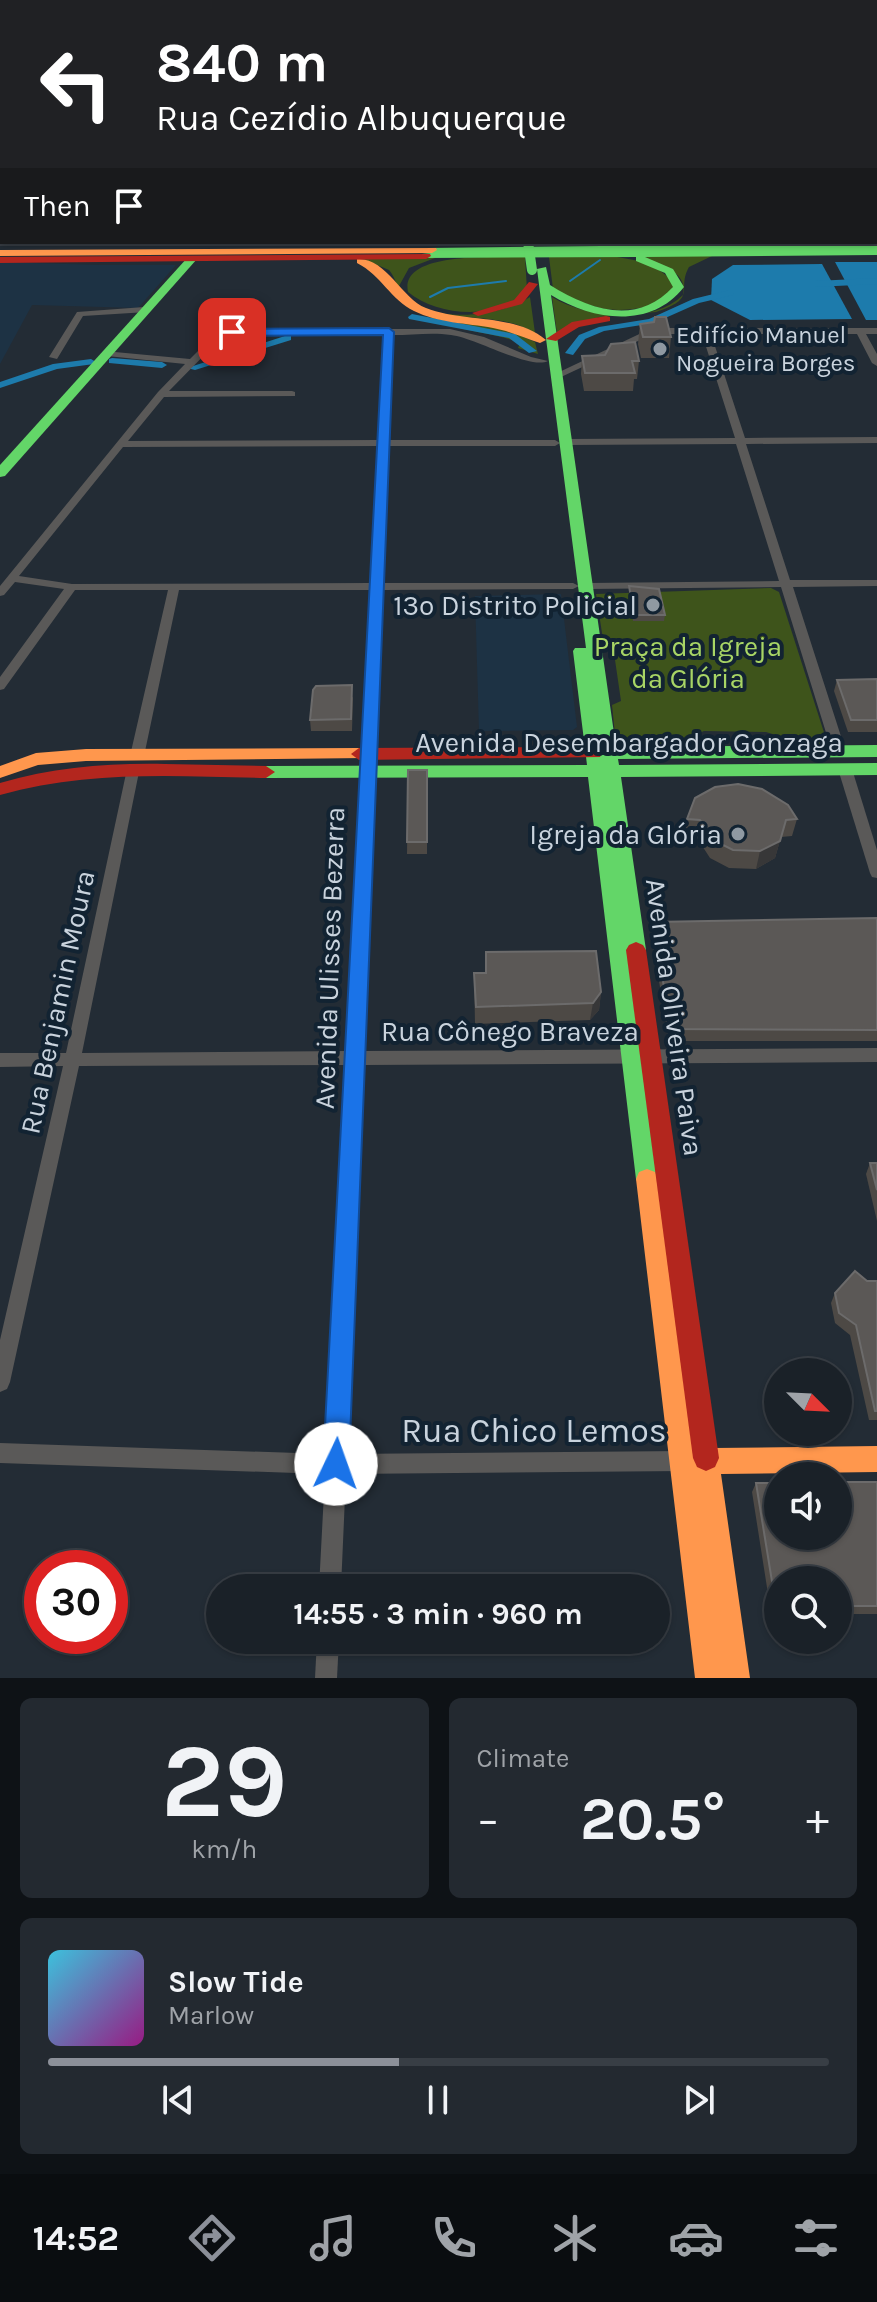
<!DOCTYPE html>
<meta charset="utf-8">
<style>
:root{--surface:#1a2128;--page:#232930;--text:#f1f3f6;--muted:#9fa3a8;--line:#383e45;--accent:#8c9099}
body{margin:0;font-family:Karla,sans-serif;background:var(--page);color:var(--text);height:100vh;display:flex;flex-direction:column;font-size:30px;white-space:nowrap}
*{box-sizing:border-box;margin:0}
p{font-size:26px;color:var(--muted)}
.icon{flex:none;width:44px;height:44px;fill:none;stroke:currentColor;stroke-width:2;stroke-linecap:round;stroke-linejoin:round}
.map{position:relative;height:1678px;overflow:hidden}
.side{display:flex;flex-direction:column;gap:20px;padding:20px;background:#0e1216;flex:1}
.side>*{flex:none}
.top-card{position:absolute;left:0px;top:0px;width:878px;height:244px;box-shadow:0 2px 6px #0004,0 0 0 2px var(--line);background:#202124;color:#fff;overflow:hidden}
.needle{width:52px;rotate:114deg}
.tools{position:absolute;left:764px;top:1358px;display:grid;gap:16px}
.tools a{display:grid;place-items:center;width:88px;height:88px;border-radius:50%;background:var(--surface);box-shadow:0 2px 6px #0004,0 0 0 2px var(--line);font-size:40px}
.speed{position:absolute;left:24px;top:1550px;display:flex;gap:16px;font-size:40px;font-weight:700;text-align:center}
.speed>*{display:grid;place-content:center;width:104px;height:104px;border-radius:50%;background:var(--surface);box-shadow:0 2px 6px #0004,0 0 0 2px var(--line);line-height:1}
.speed .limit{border:12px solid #d22;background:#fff;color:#111}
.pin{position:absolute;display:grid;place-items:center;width:68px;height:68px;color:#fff;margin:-34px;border-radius:16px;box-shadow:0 4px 12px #0006}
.me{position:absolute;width:88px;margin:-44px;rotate:3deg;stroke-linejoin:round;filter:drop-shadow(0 0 6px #0008)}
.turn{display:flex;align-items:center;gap:28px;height:168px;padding:0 24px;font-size:36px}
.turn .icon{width:104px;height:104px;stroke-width:2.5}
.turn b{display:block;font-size:56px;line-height:68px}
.then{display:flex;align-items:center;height:76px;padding:0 24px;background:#0003;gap:16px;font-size:30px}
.big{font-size:60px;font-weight:700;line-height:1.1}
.side .tile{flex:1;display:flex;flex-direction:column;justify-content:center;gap:12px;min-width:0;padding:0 28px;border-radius:12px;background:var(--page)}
.side .dial{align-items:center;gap:0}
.dial b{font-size:104px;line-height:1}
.song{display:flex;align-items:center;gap:24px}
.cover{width:96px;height:96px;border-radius:12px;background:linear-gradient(135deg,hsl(190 70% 55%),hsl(310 70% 35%))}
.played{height:8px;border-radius:4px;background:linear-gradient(90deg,var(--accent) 45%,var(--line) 45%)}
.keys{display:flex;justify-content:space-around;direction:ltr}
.heat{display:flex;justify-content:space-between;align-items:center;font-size:44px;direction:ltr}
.side .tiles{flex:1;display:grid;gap:20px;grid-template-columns:1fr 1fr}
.tile:last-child{grid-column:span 2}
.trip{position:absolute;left:206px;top:1574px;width:464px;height:80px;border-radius:40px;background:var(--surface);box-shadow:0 2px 6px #0004,0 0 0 2px var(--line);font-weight:700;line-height:80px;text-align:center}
.menu{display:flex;height:128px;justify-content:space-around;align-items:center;background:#0a0d10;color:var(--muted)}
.menu .icon{width:56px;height:56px}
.menu .active{color:var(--accent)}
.menu b{font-size:36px;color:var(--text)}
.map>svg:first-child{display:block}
.built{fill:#1d3244}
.green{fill:#3e541b}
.water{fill:#1d7bac}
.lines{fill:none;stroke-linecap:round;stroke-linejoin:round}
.stream{stroke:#1d7bac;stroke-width:2}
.canal{fill:#1d7bac;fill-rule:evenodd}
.street{fill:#5a5958;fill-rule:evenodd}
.fast{fill:#63d668;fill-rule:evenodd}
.slow{fill:#ff974d;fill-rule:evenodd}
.jam{fill:#b3261e;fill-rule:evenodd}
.fast-bridge{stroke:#63d668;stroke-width:10}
.wall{fill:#4d4945}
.shaded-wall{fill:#373738}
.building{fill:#5b5856;stroke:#6c6b6b;stroke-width:2}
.route{fill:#1a73e8;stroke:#114b97;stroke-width:2}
.poi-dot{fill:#8f99a2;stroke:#122332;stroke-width:3}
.labels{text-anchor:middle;stroke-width:8;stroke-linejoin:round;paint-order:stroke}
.far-poi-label{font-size:24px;fill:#c9d3dd;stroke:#122332;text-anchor:start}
.poi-label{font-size:28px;fill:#c9d3dd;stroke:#122332;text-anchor:end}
.park-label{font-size:28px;fill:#a8d565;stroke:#122332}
.street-label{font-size:28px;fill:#c9d3dd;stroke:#122332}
.near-street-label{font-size:34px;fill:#c9d3dd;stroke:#122332}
</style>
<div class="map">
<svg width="877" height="1678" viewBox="0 0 877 1678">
<rect width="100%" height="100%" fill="#232c35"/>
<!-- built -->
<g class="built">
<path d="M0 262 100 265H176L138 308 32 305 0 364Z"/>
<path d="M561 594 577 727 573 730 479 731 475 596Z"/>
</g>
<!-- green -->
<g class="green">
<path d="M612 256 650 263 676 283 664 303C612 315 601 312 553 289L549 257Z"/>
<path d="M636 256H712L689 267C676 290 699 298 656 312L599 317 557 333 552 297C586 318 652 325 683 295 689 269 654 264 636 256Z"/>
<path d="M525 257 527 290C500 321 438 317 408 292 399 250 499 258 525 257Z"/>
<path d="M361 258H435L409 268 399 286C418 327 499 318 530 297L535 333C496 309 446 326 408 301 396 293 398 280 389 270Z"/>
<path d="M425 314 485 320 535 342 538 354 518 348 520 343C488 330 455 333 425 314Z"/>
<path d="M771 588 779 592 828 745H808L766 732 704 731 669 746 616 744 612 705 621 701 614 653 604 646 596 594Z"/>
</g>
<!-- water -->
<g class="water">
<path d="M835 262H877V320H866Z"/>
<path d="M822 264 852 319 750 320 711 300 712 279 733 265Z"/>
</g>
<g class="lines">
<!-- stream -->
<g class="stream">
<path d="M637 2 673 0"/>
<path d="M570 281 600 260"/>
<path d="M430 297 448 288 506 281"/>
</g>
<!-- canal -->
<g class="canal">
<path d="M877 278V284L815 287 811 284 815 281Z"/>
<path d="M730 290 734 293 733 295 699 303 654 323 604 331 585 339 573 355 565 353 579 335 599 327 649 319 693 299Z"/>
<path d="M412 314 515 334 537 351 529 353 509 338 409 319 408 317Z"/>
<path d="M288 335 291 336V340L195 370 187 368Z"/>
<path d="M112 358 162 362 167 365 162 368 109 363V359Z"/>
<path d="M91 359 96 362 94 364 57 369 0 388V382L53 364Z"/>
</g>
<!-- street -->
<g class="street">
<path d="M193 0H199L192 2Z"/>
<path d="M207 0H232L235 2H204Z"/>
<path d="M761 0H767L768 2H762Z"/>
<rect x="876" y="8" width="1" height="4"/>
<path d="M0 27 2 28V32L0 31Z"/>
<rect x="876" y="44" width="1" height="6"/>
<rect x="0" y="45" width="2" height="4"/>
<path d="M2 66V70L0 71V67Z"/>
<path d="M2 80V85L0 86V81Z"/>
<rect x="876" y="92" width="1" height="4"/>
<rect x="876" y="152" width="1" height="4"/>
<rect x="876" y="171" width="1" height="6"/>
<rect x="876" y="186" width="1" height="6"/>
<path d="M144 307 147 308V312L83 316 57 359 49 357 77 312Z"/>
<path d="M652 328H877V334H866L877 354V366L872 363 857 334H711L745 438 877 437V443L746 444 790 580H877V586L793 587 846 752 844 755H834L832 752 781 587 587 589 581 586 587 583 779 581 736 444 566 445 561 442 566 439 735 438 702 334H653L561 377 553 375Z"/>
<path d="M253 329H450L484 337 531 357 548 361C530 370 476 338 451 335 433 332 412 335 393 335L389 440H555L560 443 555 446H389L383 583H573L579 586 573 589 383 590 363 1051 877 1048V1062L363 1065 346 1454 684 1451 691 1454 694 1461 691 1468 684 1471 346 1474 341 1588H319L325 1474 0 1463V1443L326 1454 346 1065 79 1066 10 1382 7 1389 0 1392V1340L63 1066 0 1067V1053H66L127 769 132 767 139 772 82 1053 347 1051 371 590H179L144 756 137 760 130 756 168 590H75L4 689 0 690V677L64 589 15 582 4 595 0 596V586L158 392 185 364 107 356 104 355V351L190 359 215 334ZM253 335H384L379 440 128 441 164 397 295 396V392L292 391H169L221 338ZM379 446 371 583 72 584 19 576 123 447Z"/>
<path d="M845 764 852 769 877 850V878L872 877 870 873 838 769Z"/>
<path d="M317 1640H339L337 1678H315Z"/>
</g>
<!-- fast -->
<g class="fast">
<rect x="0" y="233" width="2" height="6"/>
<path d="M877 243V255L645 257 673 269 684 287C651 329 594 321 551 295L616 747 877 745V757L618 759 619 765 877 763V775L621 777 646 950 643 955 636 958 629 954 658 1179 655 1186 647 1189 639 1186 636 1179 588 777 266 778 257 772 266 766 587 765 573 651 575 648H586L537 269 546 267 550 285C590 310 637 326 673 287L665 273 636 261V257L422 258V254L431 253 427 250 428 248Z"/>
<path d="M188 257 197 259 5 476 0 477V465Z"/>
</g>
<!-- slow -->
<g class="slow">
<path d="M865 0H874L863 2Z"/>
<rect x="0" y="18" width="2" height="4"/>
<rect x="876" y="226" width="1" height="6"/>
<path d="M436 248 437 250 432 253 0 256V250Z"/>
<path d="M357 259C386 257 401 298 426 308 463 323 514 313 546 340L540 343C524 338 510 331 493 328 466 323 438 323 414 311 391 300 381 275 357 263Z"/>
<path d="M359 748 365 750 367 754 365 758 86 761 38 765 0 778V766L36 753 86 749Z"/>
<path d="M647 1169 655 1172 658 1179 693 1449 706 1445 713 1448 877 1446V1472L721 1474 750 1678H695L636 1179 639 1172Z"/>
</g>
<!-- jam -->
<g class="jam">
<path d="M430 254 431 256 426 259 0 263V257Z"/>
<path d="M529 282 538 284 522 304 478 316 472 313 514 300Z"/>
<path d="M606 316 610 317V321L579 327 556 341 546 339 572 322Z"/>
<path d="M594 747 600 749 602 753 600 757 359 760 351 754 359 748Z"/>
<path d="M165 764 266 766 275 772 266 778C175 776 88 770 0 795V783C55 767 108 763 165 764Z"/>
<path d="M636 942 643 945 646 950 719 1458 715 1467 706 1471 697 1467 693 1458 626 950 629 945Z"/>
</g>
<!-- fast-bridge -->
<path class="fast-bridge" d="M528 242 532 270"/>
</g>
<!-- wall -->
<g class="wall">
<path d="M640 324 671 337 669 358H641L638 344Z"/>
<path d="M605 355 639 361 637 379H634L633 391H584L581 374 582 356Z"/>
<path d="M629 586 665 615 664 621H633L629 592Z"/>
<path d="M877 679V732H848L834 691 837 680Z"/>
<path d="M353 697 352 731H311L310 720Z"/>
<path d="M408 770H427V854H407Z"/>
<path d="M687 819H797L792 836 781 837 775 858 756 869 729 868 710 858 697 838 684 837Z"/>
<path d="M877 918V1041H669L651 933 653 922Z"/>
<path d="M486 952 601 992 599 1010 590 1020 475 1024 474 973H485Z"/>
<path d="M870 1163H877V1221L866 1174Z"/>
<path d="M867 1281H877V1420H869L850 1335 835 1323 831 1303 835 1293Z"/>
<path d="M877 1482V1614H838V1580H778V1613H771L752 1492 756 1483Z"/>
</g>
<!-- shaded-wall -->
<g class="shaded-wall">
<path d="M781 837 775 858 756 869 760 851Z"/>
<path d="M601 992 599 1010 590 1020 593 1003Z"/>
</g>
<!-- building -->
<g class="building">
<path d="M655 317H666L671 337H643L640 324 654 322Z"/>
<path d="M635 342 639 361H632L635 373H585L582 356 605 355 611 344Z"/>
<path d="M629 586 659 589 665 615H634Z"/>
<path d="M877 679V720H851L837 680Z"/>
<path d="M352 685 351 719 310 720 313 690 316 686Z"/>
<path d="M408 770H427V842H407Z"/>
<path d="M738 784 762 789 788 805 797 819 786 820 780 841 760 851 733 850 713 840 700 820 687 819 695 798 715 787Z"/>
<path d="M877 918V1030L671 1029 653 922Z"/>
<path d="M596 951 601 992 593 1003 476 1007 474 973H486V952Z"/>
<path d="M870 1163H877V1190Z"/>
<path d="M855 1271 867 1281H877V1411H875L856 1325 839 1313 835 1293Z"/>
<path d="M838 1482H877V1606H838V1580H778V1606H776L756 1483H778V1536H838Z"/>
</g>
<!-- route -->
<path class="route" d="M389 328 394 332 349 1464 345 1473 336 1477 327 1473 323 1464 383 335 232 336 226 332 232 329Z"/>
<!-- markers -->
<g class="poi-dot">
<circle cx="660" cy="349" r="8"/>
<circle cx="653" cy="605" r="8"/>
<circle cx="738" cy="834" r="8"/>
</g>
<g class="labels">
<!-- far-poi labels -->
<g class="far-poi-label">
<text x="676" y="343">Edifício Manuel<tspan x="676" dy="28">Nogueira Borges</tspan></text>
</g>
<!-- poi labels -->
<g class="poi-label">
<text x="637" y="615">13º Distrito Policial</text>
<text x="722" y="844">Igreja da Glória</text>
</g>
<!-- park labels -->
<g class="park-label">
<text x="688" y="656">Praça da Igreja<tspan x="688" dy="32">da Glória</tspan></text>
</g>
<!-- street labels -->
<g class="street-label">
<text x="629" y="752">Avenida Desembargador Gonzaga</text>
<text transform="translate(329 958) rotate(-88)" y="10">Avenida Ulisses Bezerra</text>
<text transform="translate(57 1002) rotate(-78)" y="10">Rua Benjamin Moura</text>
<text transform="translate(675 1017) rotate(82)" y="10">Avenida Oliveira Paiva</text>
<text x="510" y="1041">Rua Cônego Braveza</text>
</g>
<!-- near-street labels -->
<g class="near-street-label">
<text x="534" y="1442">Rua Chico Lemos</text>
</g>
</g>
</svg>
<div class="tools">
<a><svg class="needle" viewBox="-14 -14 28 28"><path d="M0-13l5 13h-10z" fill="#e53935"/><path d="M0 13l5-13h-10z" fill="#9fa3a8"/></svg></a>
<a><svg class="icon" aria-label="sound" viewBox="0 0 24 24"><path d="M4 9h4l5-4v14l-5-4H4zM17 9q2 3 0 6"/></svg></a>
<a><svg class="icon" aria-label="search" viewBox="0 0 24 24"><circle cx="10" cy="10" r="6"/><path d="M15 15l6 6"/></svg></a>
</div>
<div class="speed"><div class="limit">30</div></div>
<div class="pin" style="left:232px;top:332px;background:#d93025"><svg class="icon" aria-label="arrive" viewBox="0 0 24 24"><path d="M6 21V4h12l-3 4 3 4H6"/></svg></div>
<svg class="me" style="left:336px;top:1464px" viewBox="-20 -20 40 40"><circle r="19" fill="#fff"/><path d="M0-13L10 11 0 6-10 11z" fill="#1a73e8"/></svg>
<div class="trip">14:55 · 3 min · 960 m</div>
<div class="top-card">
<div class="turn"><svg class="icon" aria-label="left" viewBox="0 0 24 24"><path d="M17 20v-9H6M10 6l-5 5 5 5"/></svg><div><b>840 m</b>Rua Cezídio Albuquerque</div></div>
<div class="then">Then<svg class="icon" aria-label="arrive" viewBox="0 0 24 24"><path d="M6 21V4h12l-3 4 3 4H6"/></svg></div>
</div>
</div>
<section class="side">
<div class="tiles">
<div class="tile dial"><b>29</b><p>km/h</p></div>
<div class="tile"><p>Climate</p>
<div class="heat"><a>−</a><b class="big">20.5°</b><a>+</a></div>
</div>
<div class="tile">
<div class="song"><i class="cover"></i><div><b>Slow Tide</b><p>Marlow</p></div></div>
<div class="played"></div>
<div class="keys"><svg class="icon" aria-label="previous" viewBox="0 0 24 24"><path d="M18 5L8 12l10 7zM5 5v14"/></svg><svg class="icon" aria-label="pause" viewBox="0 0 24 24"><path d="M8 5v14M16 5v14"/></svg><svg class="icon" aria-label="next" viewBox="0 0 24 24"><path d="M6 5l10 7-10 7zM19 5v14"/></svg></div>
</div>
</div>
</section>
<nav class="menu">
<b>14:52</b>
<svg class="icon active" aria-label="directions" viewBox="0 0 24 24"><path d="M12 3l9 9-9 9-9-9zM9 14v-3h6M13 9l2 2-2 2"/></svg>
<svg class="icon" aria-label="music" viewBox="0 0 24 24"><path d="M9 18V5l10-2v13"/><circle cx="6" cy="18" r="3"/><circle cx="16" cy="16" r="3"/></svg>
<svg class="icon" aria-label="phone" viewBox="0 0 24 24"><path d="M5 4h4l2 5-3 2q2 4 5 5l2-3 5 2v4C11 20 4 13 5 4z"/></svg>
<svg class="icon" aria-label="climate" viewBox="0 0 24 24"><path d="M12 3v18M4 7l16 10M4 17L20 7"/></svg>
<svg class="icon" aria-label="car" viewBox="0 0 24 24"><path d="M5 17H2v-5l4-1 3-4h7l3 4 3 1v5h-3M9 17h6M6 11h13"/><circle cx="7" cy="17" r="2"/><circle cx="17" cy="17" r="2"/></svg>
<svg class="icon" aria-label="filters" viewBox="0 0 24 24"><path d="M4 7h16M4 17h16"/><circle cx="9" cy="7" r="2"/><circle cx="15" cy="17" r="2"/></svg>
</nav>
